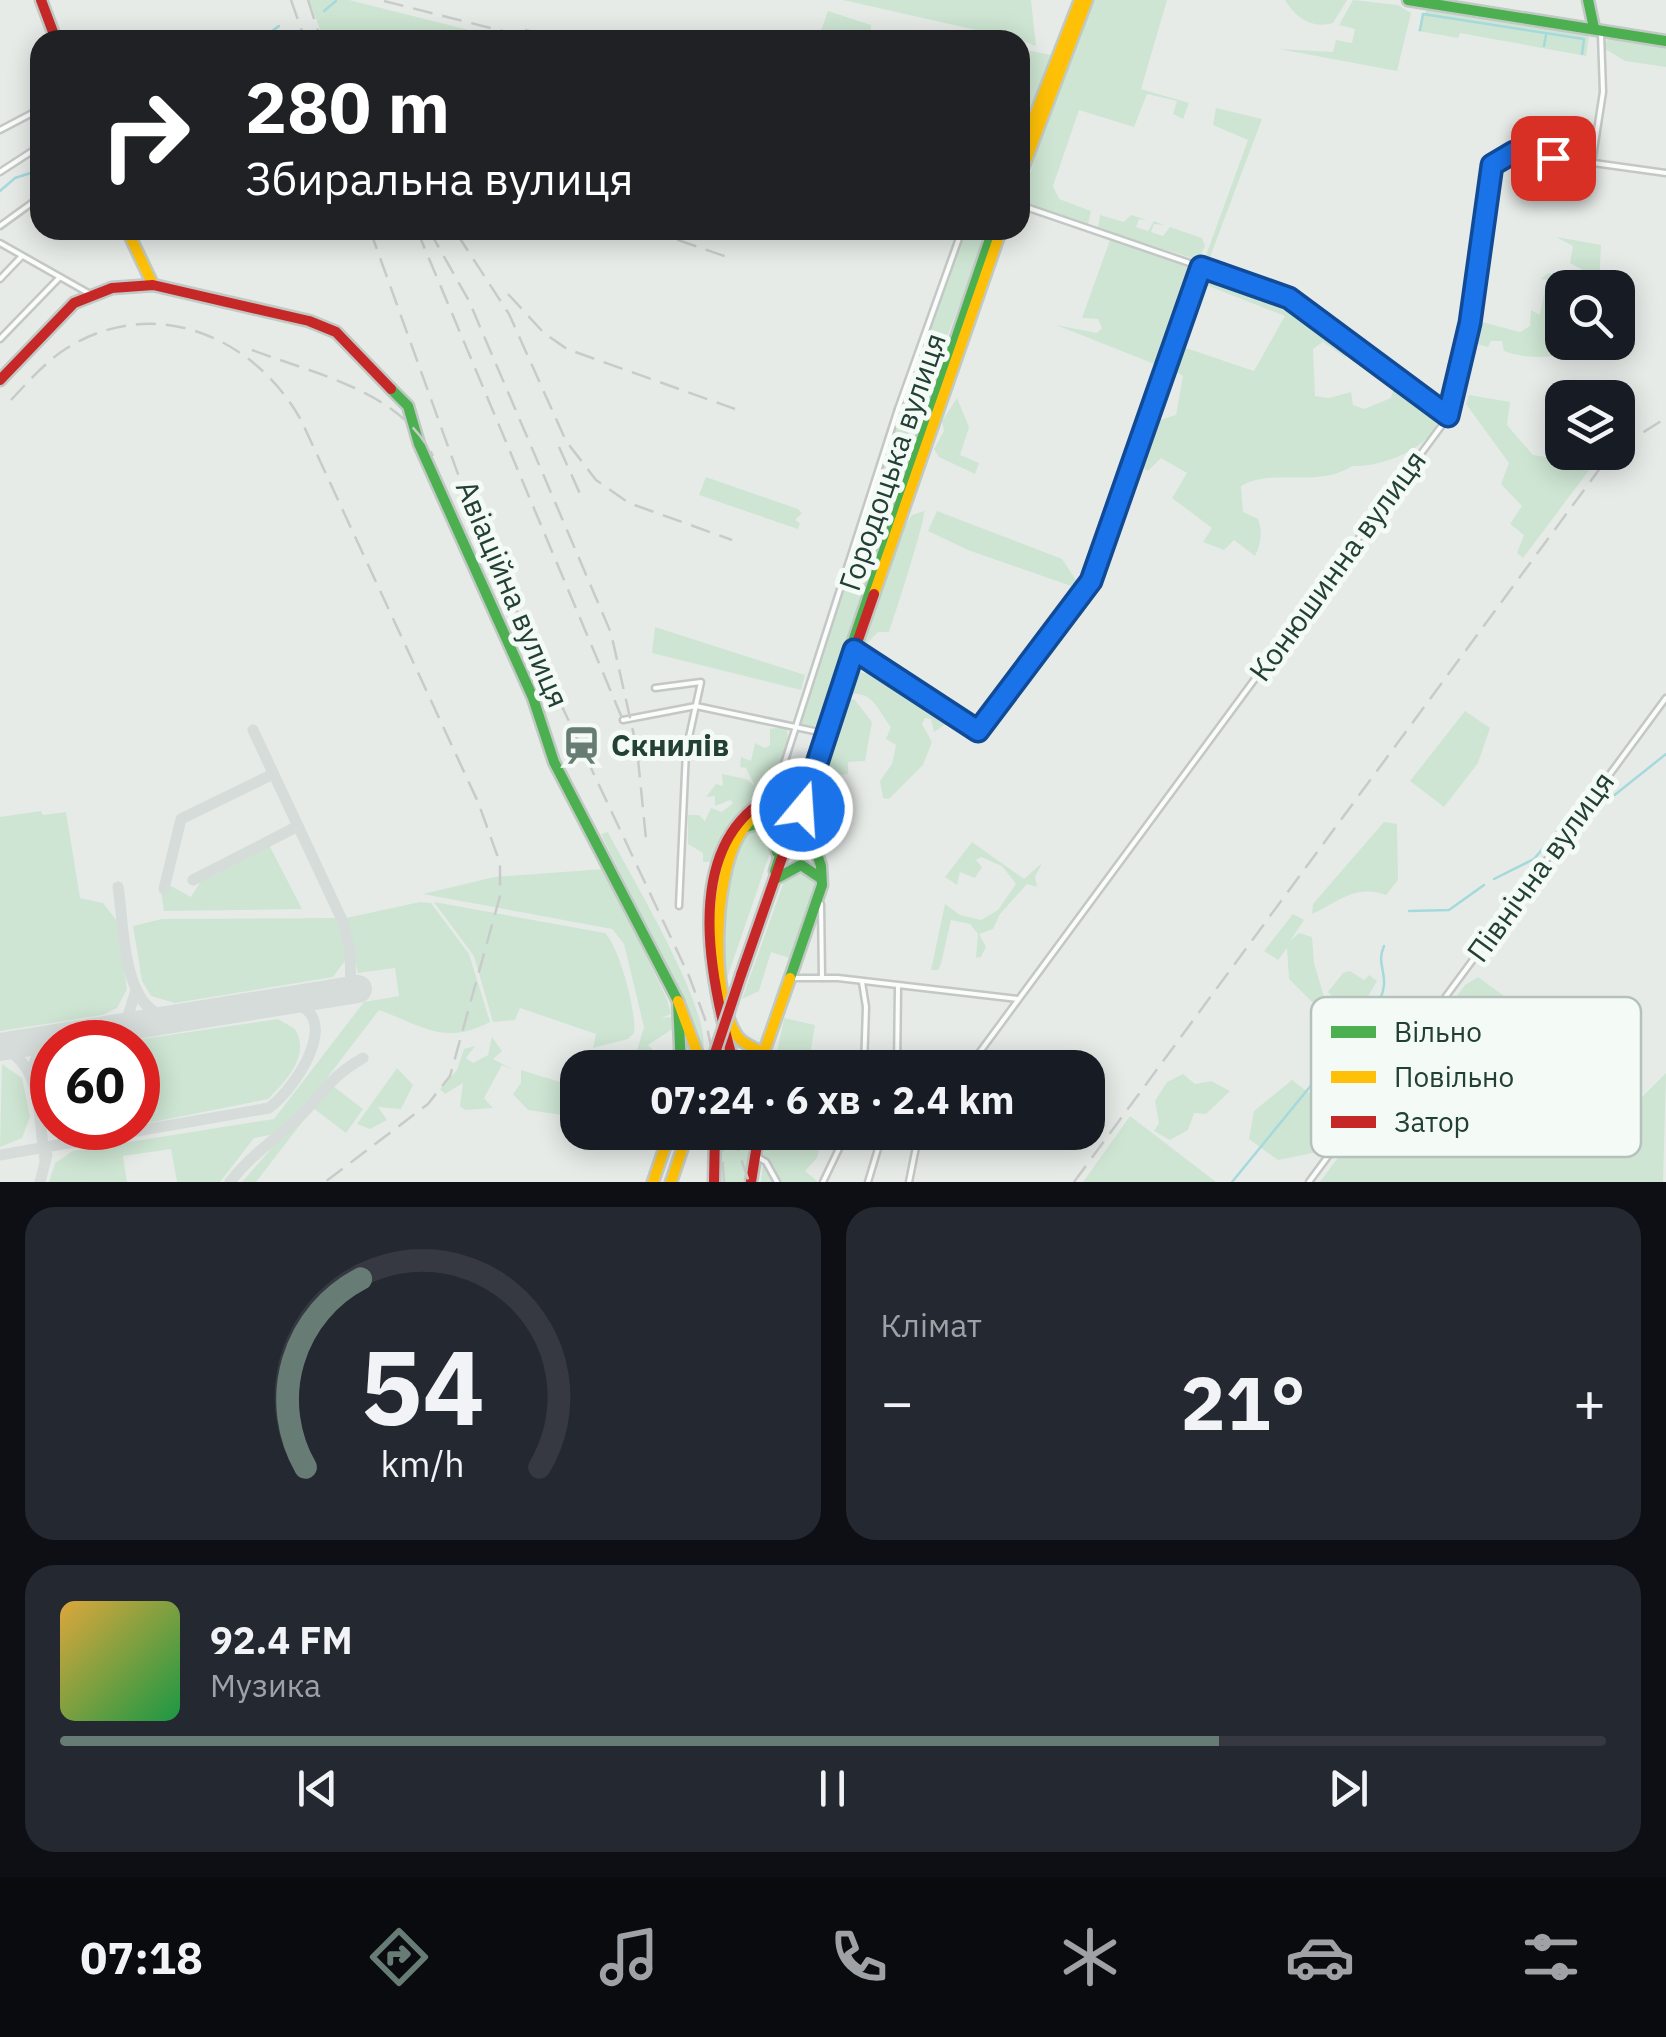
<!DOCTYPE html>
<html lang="uk">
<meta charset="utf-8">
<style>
:root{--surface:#171b24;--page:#242831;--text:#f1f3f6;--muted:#9ea1a6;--line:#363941;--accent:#677c74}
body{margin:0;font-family:"IBM Plex Sans",sans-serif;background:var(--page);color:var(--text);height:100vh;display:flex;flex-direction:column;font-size:38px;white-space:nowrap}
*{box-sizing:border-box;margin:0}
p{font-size:32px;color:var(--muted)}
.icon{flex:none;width:55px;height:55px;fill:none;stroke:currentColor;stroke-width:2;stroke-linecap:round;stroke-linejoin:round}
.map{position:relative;height:1182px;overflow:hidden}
.details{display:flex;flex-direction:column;gap:25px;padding:25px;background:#0d0f14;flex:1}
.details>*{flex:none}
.banner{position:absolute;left:30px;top:30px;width:1000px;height:210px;border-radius:30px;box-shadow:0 5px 25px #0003;background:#202124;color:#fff;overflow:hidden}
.tools{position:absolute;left:1545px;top:270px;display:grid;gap:20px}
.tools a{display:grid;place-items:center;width:90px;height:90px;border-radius:20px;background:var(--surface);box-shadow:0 5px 25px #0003;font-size:50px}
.speed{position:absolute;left:30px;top:1020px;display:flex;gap:20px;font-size:50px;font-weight:700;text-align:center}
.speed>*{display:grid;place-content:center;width:130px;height:130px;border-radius:50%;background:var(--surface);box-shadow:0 5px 25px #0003;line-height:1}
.speed .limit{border:15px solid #d22;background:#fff;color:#111}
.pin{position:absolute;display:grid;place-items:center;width:85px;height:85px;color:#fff;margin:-42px;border-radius:20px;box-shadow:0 5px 15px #0006}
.me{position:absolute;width:110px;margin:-55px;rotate:18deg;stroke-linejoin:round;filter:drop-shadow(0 0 8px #0008)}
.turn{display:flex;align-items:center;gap:35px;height:210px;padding:0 50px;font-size:45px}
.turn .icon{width:130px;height:130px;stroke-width:2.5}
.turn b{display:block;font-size:70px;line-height:85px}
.big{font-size:75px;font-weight:800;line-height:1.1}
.details .tile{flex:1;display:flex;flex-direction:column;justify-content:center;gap:15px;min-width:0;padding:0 35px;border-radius:30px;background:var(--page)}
.details .dial{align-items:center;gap:0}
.dial svg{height:260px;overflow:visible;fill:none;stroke:var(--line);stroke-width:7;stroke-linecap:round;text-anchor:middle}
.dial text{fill:var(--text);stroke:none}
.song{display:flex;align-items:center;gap:30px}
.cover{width:120px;height:120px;border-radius:15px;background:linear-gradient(135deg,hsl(40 70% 55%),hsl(140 70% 35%))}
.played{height:10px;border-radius:5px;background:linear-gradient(90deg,var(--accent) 75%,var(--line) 75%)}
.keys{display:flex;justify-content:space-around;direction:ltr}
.heat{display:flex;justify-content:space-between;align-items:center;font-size:55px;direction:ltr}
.details .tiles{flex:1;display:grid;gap:25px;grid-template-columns:1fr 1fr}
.tile:last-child{grid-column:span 2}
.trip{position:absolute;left:560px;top:1050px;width:545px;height:100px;border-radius:30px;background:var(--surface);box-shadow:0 5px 25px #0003;font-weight:800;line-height:100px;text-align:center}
.tab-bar{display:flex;height:160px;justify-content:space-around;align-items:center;background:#090b0e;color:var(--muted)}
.tab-bar .icon{width:70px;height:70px}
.tab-bar .active{color:var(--accent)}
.tab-bar b{font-size:45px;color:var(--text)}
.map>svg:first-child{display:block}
.green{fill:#cee5d3}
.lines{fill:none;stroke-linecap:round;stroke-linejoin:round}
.stream{stroke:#a5d9db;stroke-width:2.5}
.taxiway{stroke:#d6dcd9;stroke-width:11}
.runway{stroke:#d6dcd9;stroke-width:28}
.street-casing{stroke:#c3c8c5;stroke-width:9}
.fast-casing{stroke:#c1c9c5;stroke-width:15}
.slow-casing{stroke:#c1c9c5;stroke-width:15}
.jam-casing{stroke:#c1c9c5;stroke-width:15}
.street{stroke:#fbfcfc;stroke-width:4}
.fast{stroke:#4caf50;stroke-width:10}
.slow{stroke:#ffc107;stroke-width:10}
.jam{stroke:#c62828;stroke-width:10}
.rail{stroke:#c7ccca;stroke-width:2.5;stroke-dasharray:20 10;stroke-linecap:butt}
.jam-bridge-casing{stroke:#c2cac7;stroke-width:15;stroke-linecap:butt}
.jam-bridge{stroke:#c62828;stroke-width:10}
.route-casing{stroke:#114b97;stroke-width:25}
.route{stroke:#1a73e8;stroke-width:18}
.labels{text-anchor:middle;stroke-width:10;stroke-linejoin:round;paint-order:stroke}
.street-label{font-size:30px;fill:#224035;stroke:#f4faf6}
.poi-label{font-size:30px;font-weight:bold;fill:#224035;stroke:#f4faf6;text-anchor:start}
.key{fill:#f4faf6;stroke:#b5c2bc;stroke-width:2.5}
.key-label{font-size:28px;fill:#224035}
</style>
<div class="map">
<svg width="1666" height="1182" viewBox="0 0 1666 1182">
<rect width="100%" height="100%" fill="#e6ebe8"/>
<!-- green -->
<g class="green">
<path d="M309 0H349L509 40H324Z"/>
<path d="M843 0H1031L1036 46 1020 40Z"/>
<path d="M1094 0H1167L1141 89 1189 103 1183 119 1173 114 1177 101 1147 94 1134 127 1079 110 1053 186 1059 199 1091 211 1088 224 1026 203 1020 200V191L1025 192 1045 121Z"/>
<path d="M1285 0H1347L1333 23C1311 29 1296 18 1285 0Z"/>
<path d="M1353 0 1398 5 1411 13 1397 71 1279 49 1333 52 1336 40 1352 43 1355 29 1339 25Z"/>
<path d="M1426 10 1589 35 1586 56 1460 33 1458 38 1418 31Z"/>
<path d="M828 11 871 25 870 40H818Z"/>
<path d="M1608 39 1666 47V67L1625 61 1602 47Z"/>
<path d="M1020 49 1051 55 1020 135Z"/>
<path d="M1216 108 1262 119 1207 265 1204 261 1248 140 1213 125Z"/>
<path d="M1100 215 1124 222 1131 215 1147 220 1139 219 1136 227 1148 231 1154 221 1164 225 1154 224 1151 232 1163 236 1170 227 1202 238 1205 246 1198 260 1098 228Z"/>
<path d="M966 230H988L918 413 903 404Z"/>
<path d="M1556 237 1601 245 1599 287 1541 279 1548 273 1571 277 1583 270 1570 263 1573 246Z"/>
<path d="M1110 240 1192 268 1195 275 1162 367 1056 325 1097 333 1102 328 1098 319 1082 318Z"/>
<path d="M1207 272 1289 302 1351 351 1345 357 1323 342 1313 349 1315 396 1329 398 1351 392 1353 405 1364 409 1391 398 1394 387 1352 357 1358 354 1438 415C1436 449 1378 468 1352 466 1318 489 1273 467 1241 486L1243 512 1258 519C1263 534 1261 543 1255 556L1234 540 1224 550 1203 542 1212 528 1172 498 1187 473 1161 458 1148 471 1135 463 1161 388 1166 390 1155 416 1160 420 1176 415 1183 376 1169 367 1177 345 1254 371 1285 316 1201 283Z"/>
<path d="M1555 286 1572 287 1562 288V342L1583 344C1567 360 1528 360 1504 351L1502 341H1491L1488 347 1474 343 1479 292H1483L1482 322 1520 332 1530 326 1531 310 1540 315 1545 290Z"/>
<path d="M1469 395 1510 402 1507 425 1533 455 1579 462 1588 453H1602L1523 558 1517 553 1524 535 1510 524 1522 506 1501 484 1509 463 1466 404Z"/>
<path d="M957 398 969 427 960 455 979 463 975 474 939 457 934 449 944 431 942 421Z"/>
<path d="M910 422 917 434 878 559 816 726 800 724 886 451 897 427Z"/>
<path d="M706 477 798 509 802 513 795 520 800 523 798 529 699 495Z"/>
<path d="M924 511C926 519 894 618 889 632H878L863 647 904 527 912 515Z"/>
<path d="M937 511 1062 559 1080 586 1077 588 968 550 928 531Z"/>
<path d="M655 627 805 675 801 690 652 653Z"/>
<path d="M881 669 965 728 944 725 934 732 931 719 925 718 922 724 932 742 923 765 889 799 883 798 880 781 892 764 896 745 886 739 891 727C878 711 874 691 849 694L856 672 872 674Z"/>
<path d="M854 699 872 722 865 761 848 762V774L825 775 820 767 847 700Z"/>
<path d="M1465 711 1490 728 1478 763 1444 807 1410 781Z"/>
<path d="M782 727 787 729C795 783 752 804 732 844 710 886 708 1010 743 1045L733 1053C717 975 707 919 729 842L715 862H703V853L688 844V815H699L705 821 711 808 722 812 733 803 730 800 715 806V796L706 797 716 784 723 786 722 774 746 779 755 786 746 768 740 767 741 757 751 761 755 743 765 748 770 745V729Z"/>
<path d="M41 811 43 815 66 812 80 898 103 903 117 921 127 989 117 1008 103 1015 0 1031V817Z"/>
<path d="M1384 822 1397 824 1398 880 1386 895C1355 884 1340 901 1312 914L1313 904Z"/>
<path d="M753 827 762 828 772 838 770 853 726 981C719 931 723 884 739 837Z"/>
<path d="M608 832C628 872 717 1017 702 1054L682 997 601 834Z"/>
<path d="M972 842 1024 879 1042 863 1035 877 1037 887 1027 884 1000 914 993 929 979 934 986 947 981 957 976 958 978 934 970 924 951 920 941 964 938 970H931L945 904 960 915 981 920 998 910 1016 884 1002 866 981 857 976 860 982 867 975 878 960 872 957 885 945 877Z"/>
<path d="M268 843 302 909 164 911 161 891 171 886 191 897 208 870Z"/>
<path d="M806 868 819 884 780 1000H774L789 958 771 952 759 991 742 999 786 876Z"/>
<path d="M604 869 667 999 671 1014 661 1018 672 1017 674 1028 648 1045 662 1059V1067H632L644 1027 624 944 612 929 423 894 494 877Z"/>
<path d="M420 902 431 903 469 954 490 1022C444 1046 423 1026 379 1010L297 1117 275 1134 254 1138 220 1182H177L171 1149 123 1156 127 1182H49L55 1163 73 1151 274 1119 364 1002 399 996 395 968 358 973 346 918Z"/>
<path d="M434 902 605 933C619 946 637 1013 634 1033L628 1039 593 1048 596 1034 520 1008 515 1020 493 1022 474 956Z"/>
<path d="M1293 914 1304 920 1290 941 1299 933 1312 937 1314 963 1325 1000 1318 1008 1289 979 1287 948 1278 960 1264 951Z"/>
<path d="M337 918 347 958 333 977 175 1003 151 996 142 981 133 926 162 919Z"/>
<path d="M1350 971 1364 980 1369 975 1377 981 1361 1008 1349 999 1338 1011 1328 1003 1333 997 1328 992 1343 973Z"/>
<path d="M1478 977 1642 1097 1666 1073 1663 1182H1320L1465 985Z"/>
<path d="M784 1018 815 1025 811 1049 820 1054 819 1061 825 1067H774Z"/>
<path d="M278 1019 295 1029C311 1055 286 1081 268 1099L138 1125V1042H122Z"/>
<path d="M492 1037 502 1051 493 1059 514 1070 502 1065 484 1098 493 1108 465 1110 460 1106 463 1083 445 1094 440 1089 457 1070 464 1049 475 1046 466 1058 473 1063 488 1055Z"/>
<path d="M2 1064 22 1078 30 1117 22 1138 0 1147Z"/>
<path d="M397 1068 413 1085 401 1109 378 1107 387 1120 370 1129 357 1124Z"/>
<path d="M521 1070 576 1087 573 1094 562 1096V1115L528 1110 513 1094 521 1083Z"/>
<path d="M1183 1074 1195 1084 1211 1081 1230 1091 1206 1114 1194 1113 1188 1130 1170 1140 1154 1131 1159 1123 1155 1101 1167 1082Z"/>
<path d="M1292 1080 1309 1093 1338 1083 1353 1086 1357 1102 1323 1151 1278 1160 1249 1139 1254 1111Z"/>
<path d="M329 1083 363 1109 346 1133 313 1108 256 1182H242Z"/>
<path d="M1130 1116 1216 1182H1083Z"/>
<path d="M718 1133H752L744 1182H717Z"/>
<path d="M766 1133H841L840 1137 823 1135 817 1158 805 1171 818 1182H761Z"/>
</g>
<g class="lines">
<!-- stream -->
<g class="stream">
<path d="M324 11 336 1"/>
<path d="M1420 30 1423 14 1584 39 1582 54"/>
<path d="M260 40 279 26"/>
<path d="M1544 46 1546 35"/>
<path d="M0 191 15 178 40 170"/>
<path d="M1597 809 1666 754"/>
<path d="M1494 879 1534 859 1577 808"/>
<path d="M1409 911 1449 910 1484 885"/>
<path d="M1349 1039C1363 1025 1382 1006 1384 985 1385 969 1377 962 1384 946"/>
<path d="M1232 1182 1345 1044"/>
</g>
<!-- taxiway -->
<g class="taxiway">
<path d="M253 730 343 922 350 950 351 990"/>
<path d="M193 880 298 826"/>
<path d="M118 887C125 929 121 1021 179 1018"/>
<path d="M164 889 181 819 273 774"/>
<path d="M107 1029 128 1016 135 993"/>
<path d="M0 1048C44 1061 38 1123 45 1160"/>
<path d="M31 1073 39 1050 63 1037"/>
<path d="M0 1155 269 1108C303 1082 353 996 270 1003"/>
<path d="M40 1182 47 1155"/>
<path d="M230 1182C251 1155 270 1144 294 1122 323 1096 325 1080 363 1058"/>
</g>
<!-- runway -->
<path class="runway" d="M0 1047 358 989"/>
<defs>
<g id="street">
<path d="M0 130 40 109"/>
<path d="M1592 163 1603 92 1601 34"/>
<path d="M0 172 40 146"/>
<path d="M1020 205 1280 294 1448 417"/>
<path d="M0 226 40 197"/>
<path d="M0 243 90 294"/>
<path d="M0 279 21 257"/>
<path d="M0 339 60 277"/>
<path d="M898 409 928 424"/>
<path d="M857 651 978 731 1091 581 1201 267"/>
<path d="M655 688 701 682 686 751 679 906"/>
<path d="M623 720 696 706 819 732"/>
<path d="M774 795 898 409 962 230"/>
<path d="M821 904 822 978"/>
<path d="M790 978H838L1018 999"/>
<path d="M862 982 866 1007 864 1068"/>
<path d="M899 1054 969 1064"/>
<path d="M897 1068 898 987"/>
<path d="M968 1068 1448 417 1469 323 1492 165 1514 152 1666 173"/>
<path d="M756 1156 766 1162 777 1182"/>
<path d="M823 1182 847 1132"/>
<path d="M868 1182 883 1132"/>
<path d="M909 1182 919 1132"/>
<path d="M1309 1182 1666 698"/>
</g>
<g id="fast">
<path d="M1408 0 1666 41"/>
<path d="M1588 0 1594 28"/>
<path d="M391 389 408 406 419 444 533 698 554 762 678 1001 681 1068"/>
<path d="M746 827 757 824 771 832 777 852"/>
<path d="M775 871 993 230"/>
<path d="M777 878 801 865 819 877"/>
<path d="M790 978 822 885 821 866 802 809"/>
</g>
<g id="slow">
<path d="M1020 154 1080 0"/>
<path d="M1020 176 1087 0"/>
<path d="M127 230 153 285"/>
<path d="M874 594 1001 230"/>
<path d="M678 1001 703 1068"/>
<path d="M764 1052 790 978"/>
<path d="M686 1068H700"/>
<path d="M766 1068 764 1054C756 1048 744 1045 738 1037 709 997 714 879 738 837 747 821 762 808 774 795"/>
<path d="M653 1182 670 1132"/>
<path d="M671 1182 688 1132"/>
</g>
<g id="jam">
<path d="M41 0 56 40"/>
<path d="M0 380 74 303 112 288 153 285 309 321 336 332 391 389"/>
<path d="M774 795 803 778"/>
<path d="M741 975 874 594"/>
<path d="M735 1068C712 988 680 853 765 800"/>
<path d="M714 1182 715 1132"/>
<path d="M751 1182 759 1132"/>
</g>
</defs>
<!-- street casing -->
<use href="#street" class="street-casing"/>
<!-- fast casing -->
<use href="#fast" class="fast-casing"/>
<!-- slow casing -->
<use href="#slow" class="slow-casing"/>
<!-- jam casing -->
<use href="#jam" class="jam-casing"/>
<!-- street -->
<use href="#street" class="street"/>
<!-- fast -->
<use href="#fast" class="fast"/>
<!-- slow -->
<use href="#slow" class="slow"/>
<!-- jam -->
<use href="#jam" class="jam"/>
<!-- rail -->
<g class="rail">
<path d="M291 0 305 40"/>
<path d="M308 0 321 40"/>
<path d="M384 1 538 40"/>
<path d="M525 30 566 40"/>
<path d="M370 230 476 524 689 976 705 1019 716 1068"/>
<path d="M417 230 622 718"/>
<path d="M429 230 469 301 611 633 637 749 646 839"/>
<path d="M649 230 733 259"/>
<path d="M457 234 509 314 566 441 596 480 629 503 732 540"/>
<path d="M508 294 544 333 567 349 735 409"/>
<path d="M252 350C315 374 400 391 433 456"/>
<path d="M11 400C29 381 45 362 67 348 154 294 254 336 301 420L478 802 500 863V896L450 1076 428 1104 325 1182"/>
<path d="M559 447 581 496"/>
<path d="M1618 448 1666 418"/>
<path d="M721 1132 724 1182"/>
<path d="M732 1132 749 1182"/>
<path d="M1074 1182 1612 452"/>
</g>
<defs>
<path id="jam-bridge" d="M710 1068 741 975"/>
</defs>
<!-- jam-bridge casing -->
<use href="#jam-bridge" class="jam-bridge-casing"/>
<!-- jam-bridge -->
<use href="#jam-bridge" class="jam-bridge"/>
</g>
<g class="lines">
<defs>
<path id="route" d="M802 809 854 650 978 731 1091 581 1201 267 1289 298 1448 416 1470 323 1492 165 1514 152 1553 158"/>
</defs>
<!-- route casing -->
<use href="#route" class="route-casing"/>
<!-- route -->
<use href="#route" class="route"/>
</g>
<!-- icons -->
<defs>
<symbol id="station-bare" viewBox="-9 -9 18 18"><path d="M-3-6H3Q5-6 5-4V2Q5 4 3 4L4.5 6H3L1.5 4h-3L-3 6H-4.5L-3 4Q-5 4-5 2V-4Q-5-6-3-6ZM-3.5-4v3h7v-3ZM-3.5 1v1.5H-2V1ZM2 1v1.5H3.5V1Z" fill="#677c74" stroke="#f4faf6" stroke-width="2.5" paint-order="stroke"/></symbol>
</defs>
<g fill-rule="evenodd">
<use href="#station-bare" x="554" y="718" width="55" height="55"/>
</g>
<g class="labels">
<!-- street labels -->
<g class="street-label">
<text transform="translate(893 462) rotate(-71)" y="10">Городоцька вулиця</text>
<text transform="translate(1338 566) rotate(-54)" y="10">Конюшинна вулиця</text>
<text transform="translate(512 594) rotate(67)" y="10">Авіаційна вулиця</text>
<text transform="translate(1541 867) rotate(-54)" y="10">Північна вулиця</text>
</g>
<!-- poi labels -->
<g class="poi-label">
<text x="611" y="756">Скнилів</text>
</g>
</g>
<!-- legend -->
<rect x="1311" y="997" width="330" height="160" rx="15" class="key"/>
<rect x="1331" y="1026" width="45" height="12" fill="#4caf50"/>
<rect x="1331" y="1071" width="45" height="12" fill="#ffc107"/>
<rect x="1331" y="1116" width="45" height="12" fill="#c62828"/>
<g class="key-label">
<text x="1394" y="1042">Вільно</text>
<text x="1394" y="1087">Повільно</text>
<text x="1394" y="1132">Затор</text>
</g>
</svg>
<div class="tools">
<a><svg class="icon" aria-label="search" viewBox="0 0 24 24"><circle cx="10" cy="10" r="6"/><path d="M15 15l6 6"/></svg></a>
<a><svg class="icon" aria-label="layers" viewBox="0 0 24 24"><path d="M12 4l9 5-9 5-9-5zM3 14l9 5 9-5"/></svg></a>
</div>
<div class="speed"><div class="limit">60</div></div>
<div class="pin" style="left:1553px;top:158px;background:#d93025"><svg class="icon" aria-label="arrive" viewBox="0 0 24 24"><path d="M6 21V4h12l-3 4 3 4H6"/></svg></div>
<svg class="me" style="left:802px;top:809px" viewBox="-20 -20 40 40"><circle r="17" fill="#1a73e8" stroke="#fff" stroke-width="3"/><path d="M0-11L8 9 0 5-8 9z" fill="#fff"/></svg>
<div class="trip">07:24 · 6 хв · 2.4 km</div>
<div class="banner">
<div class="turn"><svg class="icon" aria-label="right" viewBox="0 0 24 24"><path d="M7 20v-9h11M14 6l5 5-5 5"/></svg><div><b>280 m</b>Збиральна вулиця</div></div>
</div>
</div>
<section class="details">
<div class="tiles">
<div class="tile dial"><svg viewBox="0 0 100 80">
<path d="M14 69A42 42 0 1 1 86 69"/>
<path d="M14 69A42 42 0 0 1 31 11" stroke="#677c74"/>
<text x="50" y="56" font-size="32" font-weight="700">54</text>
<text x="50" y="72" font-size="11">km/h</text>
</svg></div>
<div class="tile"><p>Клімат</p>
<div class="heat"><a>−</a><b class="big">21°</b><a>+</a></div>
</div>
<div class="tile">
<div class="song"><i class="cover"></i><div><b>92.4 FM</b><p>Музика</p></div></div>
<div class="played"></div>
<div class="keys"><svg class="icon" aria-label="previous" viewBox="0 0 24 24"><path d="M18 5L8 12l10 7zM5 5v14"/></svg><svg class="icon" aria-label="pause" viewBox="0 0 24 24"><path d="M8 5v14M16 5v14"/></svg><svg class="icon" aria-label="next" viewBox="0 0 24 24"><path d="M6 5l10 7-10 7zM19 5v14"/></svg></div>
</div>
</div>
</section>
<nav class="tab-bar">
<b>07:18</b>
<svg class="icon active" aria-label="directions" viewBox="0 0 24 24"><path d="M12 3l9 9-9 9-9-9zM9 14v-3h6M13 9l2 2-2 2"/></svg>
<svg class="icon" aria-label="music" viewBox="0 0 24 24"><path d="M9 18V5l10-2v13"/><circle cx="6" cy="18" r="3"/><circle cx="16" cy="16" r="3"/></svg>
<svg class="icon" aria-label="phone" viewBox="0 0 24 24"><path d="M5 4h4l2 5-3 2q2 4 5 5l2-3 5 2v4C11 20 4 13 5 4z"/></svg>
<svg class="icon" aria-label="climate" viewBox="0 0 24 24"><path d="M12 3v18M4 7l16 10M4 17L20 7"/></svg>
<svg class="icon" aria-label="car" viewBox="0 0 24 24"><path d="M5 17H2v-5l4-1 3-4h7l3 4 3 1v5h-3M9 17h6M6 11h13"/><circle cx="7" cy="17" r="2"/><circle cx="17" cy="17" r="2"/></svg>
<svg class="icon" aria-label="filters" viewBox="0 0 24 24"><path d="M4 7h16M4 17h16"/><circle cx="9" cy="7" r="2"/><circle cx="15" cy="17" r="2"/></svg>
</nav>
